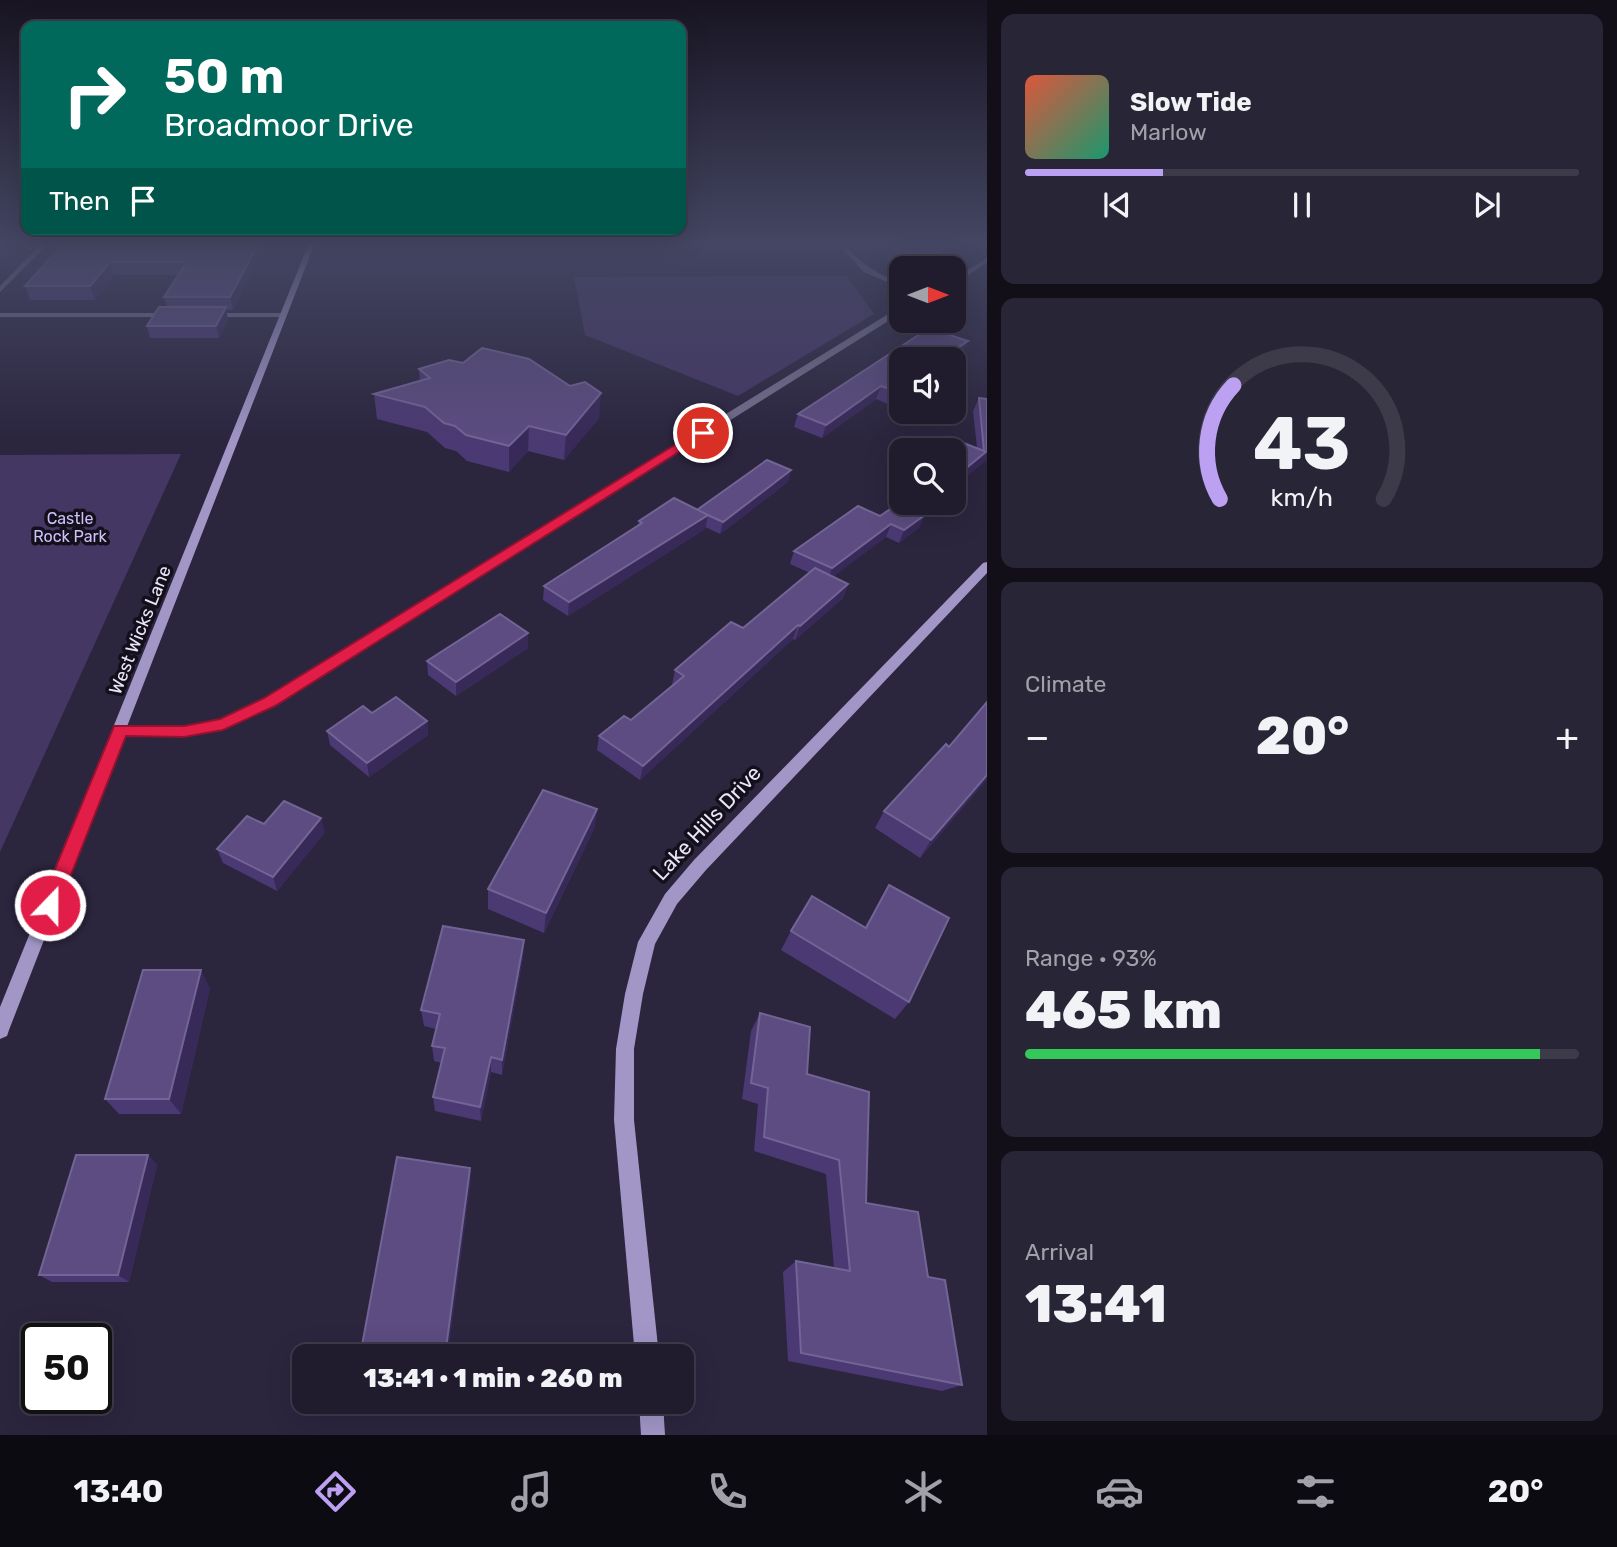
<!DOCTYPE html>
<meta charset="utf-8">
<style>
:root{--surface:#201c2e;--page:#282536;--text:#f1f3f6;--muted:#a2a1aa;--line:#3d3a4a;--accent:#bca0f2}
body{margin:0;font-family:Rubik,sans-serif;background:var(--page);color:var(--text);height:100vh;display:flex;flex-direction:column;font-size:26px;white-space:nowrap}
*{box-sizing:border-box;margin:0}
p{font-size:23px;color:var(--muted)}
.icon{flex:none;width:38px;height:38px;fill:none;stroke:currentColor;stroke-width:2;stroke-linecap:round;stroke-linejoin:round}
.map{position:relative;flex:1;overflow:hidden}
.drawer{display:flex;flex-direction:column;gap:14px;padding:14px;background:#120f19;width:630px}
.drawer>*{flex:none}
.hud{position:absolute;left:21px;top:21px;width:665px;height:214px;border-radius:14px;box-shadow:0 7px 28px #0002,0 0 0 2px var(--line);background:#00695c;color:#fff;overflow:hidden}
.needle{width:46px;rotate:90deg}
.buttons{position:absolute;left:889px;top:256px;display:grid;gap:14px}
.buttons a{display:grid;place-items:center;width:77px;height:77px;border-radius:14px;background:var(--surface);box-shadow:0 7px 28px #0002,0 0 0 2px var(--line);font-size:35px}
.speed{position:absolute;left:21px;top:1323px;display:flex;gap:14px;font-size:35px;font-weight:700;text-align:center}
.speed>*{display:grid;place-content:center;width:91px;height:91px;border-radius:50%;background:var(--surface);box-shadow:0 7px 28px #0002,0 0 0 2px var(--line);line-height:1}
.speed .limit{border:4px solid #111;border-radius:10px;background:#fff;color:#111}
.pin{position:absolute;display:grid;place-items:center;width:60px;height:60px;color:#fff;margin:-30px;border:4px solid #fff;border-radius:50%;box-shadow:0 2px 7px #0007}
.me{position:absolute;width:77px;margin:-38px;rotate:22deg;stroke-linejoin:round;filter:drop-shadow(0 0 5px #0008)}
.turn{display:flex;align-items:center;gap:24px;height:147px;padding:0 28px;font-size:32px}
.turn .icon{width:91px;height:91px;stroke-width:2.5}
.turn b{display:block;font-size:49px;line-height:60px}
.then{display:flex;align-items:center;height:66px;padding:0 28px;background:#0003;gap:14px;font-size:26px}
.big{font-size:52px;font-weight:800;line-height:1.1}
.drawer .card{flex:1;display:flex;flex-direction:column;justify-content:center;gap:10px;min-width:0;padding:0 24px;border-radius:14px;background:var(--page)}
.drawer .dial{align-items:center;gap:0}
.dial svg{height:182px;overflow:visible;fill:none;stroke:var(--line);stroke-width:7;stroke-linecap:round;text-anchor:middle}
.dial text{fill:var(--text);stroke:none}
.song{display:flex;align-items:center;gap:21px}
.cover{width:84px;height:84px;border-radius:10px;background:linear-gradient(135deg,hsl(10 70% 55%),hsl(160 70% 35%))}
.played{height:7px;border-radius:4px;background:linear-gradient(90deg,var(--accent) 25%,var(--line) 25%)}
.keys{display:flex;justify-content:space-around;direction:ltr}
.heat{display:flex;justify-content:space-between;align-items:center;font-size:38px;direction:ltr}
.charge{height:10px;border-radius:5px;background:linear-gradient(90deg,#34c759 93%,var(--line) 0)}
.trip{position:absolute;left:292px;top:1344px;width:402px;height:70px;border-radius:14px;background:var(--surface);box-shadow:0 7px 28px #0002,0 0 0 2px var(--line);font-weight:800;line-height:70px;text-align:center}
.dock{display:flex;height:112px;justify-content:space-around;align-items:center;background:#0d0b12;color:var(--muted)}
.dock .icon{width:49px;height:49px}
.dock .selected{color:var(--accent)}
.dock b{font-size:32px;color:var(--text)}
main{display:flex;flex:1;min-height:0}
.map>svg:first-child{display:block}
.green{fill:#443764}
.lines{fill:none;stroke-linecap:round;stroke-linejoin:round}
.street{fill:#766f8d;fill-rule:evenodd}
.secondary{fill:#a196c6;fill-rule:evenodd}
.wall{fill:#4b3973}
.shaded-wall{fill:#372958}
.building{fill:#5c4c81;stroke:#726494;stroke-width:2}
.route{fill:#e11d48;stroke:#92132f;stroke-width:2}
.labels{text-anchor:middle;stroke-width:7;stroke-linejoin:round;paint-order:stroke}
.far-park-label{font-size:16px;fill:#cec1fb;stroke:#13101c}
.street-label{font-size:18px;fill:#eae6f8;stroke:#13101c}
.near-street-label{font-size:21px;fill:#eae6f8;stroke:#13101c}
</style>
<main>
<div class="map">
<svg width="987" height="1435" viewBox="0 0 987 1435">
<rect width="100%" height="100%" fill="#2b253e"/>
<!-- green -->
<g class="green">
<path d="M847 276 874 314 738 396 585 335 574 277Z"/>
<path d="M181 454 0 852V455Z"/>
</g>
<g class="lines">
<!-- street -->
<g class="street">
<path d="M42 243 84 244 81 246H46L0 292V286Z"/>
<path d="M837 243H843C860 263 877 274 901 283V288L864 272Z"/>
<path d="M987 258V263L954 284V279Z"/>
<path d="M898 308H901V313L275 706 228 728 184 737 120 735 113 730 120 725 184 727 220 719 265 698Z"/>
<path d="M0 313H170L174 315 170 317H0Z"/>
<path d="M205 313H283L287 315 283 317H205Z"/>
</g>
<!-- secondary -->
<g class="secondary">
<path d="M309 243H315L9 1030 7 1036 0 1039V1007Z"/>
<path d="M987 562V573L706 870 677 904 655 944 643 994 634 1049V1120L659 1356H635L614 1120 616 1049 625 994 638 942 665 894 694 860 983 563Z"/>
<path d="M639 1402H663L665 1435H641Z"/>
</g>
</g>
<!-- wall -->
<g class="wall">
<path d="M64 243H267L233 310H226L228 320 219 338H150L147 326 167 307 164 297 179 275H114L95 300H30L25 286Z"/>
<path d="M874 243H970L931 265H894Z"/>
<path d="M929 328 963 353 954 360 901 359V394L888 404 876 399 822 438 794 427 798 414Z"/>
<path d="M419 369 599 418 564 460 528 451 509 472 467 461 456 451 445 448 427 432 377 419 374 394 420 381Z"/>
<path d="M979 398 987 399V459L954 487V450L977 448 973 411Z"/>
<path d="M791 470 788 482 720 534 705 527V529L568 616 543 600 544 586 638 525 639 521 697 510Z"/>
<path d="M880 516 920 527 899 543 886 537 833 576 848 584 843 598 795 640 793 639 640 780 597 750 599 736 631 720 673 685H672L675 670 743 628 810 573 790 564 794 551Z"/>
<path d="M528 648 456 696 428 675 427 661Z"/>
<path d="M372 713 427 721 428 735 369 777 330 745 327 731Z"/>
<path d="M987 779 920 858 875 828 884 811Z"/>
<path d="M597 809 594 829 544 933 488 909V889Z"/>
<path d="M264 824 325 832 277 891 223 863 217 849Z"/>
<path d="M889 885 909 1002 895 1019 781 950 791 931 865 927Z"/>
<path d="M524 940 523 957 502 1075 491 1072 481 1121 435 1111 433 1097 442 1063 434 1061 432 1046 436 1029 424 1026 421 1010Z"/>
<path d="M210 988 181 1114H119L105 1099Z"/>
<path d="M760 1013 807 1074 866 1203 928 1277 962 1385 942 1391 788 1361 783 1272 796 1261 834 1268 826 1174 754 1151 758 1104 742 1099 751 1031Z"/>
<path d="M148 1155 157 1165 129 1282H52L39 1275Z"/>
<path d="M360 1402H442L440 1415Z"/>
</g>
<!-- shaded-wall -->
<g class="shaded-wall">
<path d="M259 243H267L233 310 230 297Z"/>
<path d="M954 243H970L931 265 936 253Z"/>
<path d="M110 262 114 275 95 300 90 286Z"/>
<path d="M226 307 228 320 219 338 216 326Z"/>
<path d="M968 341 963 353 954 360 944 359V357Z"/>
<path d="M901 384V394L888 404 893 390Z"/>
<path d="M881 386 876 399 822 438 826 425Z"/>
<path d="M601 393 599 418 564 460 566 435Z"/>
<path d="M529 426 528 451 509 472V446Z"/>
<path d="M987 451V459L954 487 959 474Z"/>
<path d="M791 470 788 482 720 534 723 522Z"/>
<path d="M708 515 705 529 568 616 569 602Z"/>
<path d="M925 515 920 527 899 543 904 530Z"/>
<path d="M891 524 886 537 828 581 832 568Z"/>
<path d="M848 584 843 598 795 640 800 626Z"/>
<path d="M798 625 793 639 640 780 643 766Z"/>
<path d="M528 633V648L456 696V682Z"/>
<path d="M427 721 428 735 369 777 367 763Z"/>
<path d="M987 775V779L920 858 931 840Z"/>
<path d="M597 809 594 829 544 933 546 913Z"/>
<path d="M321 818 325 832 277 891 273 877Z"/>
<path d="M524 940 523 957 502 1075V1060Z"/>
<path d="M201 970 210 988 181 1114 169 1099Z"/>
<path d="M491 1057V1072L481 1121 480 1107Z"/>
<path d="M148 1155 157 1165 129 1282 118 1275Z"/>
<path d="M470 1168 471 1181 448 1356H445Z"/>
<path d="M438 1402H442L440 1415 437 1410Z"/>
</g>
<!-- building -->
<g class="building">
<path d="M64 243H259L230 297H164L187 262H110L90 286H25Z"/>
<path d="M888 243H954L936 253H898Z"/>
<path d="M159 307H226L216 326H147Z"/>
<path d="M929 328 968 341 944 357 941 356 937 359H901V384L893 390 881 386 826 425 798 414Z"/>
<path d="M482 348 529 359 570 386 585 382 601 393 566 435 529 426 509 446 466 435 455 426 444 423 425 407 374 394 430 378 419 369 449 360 463 363Z"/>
<path d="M979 398 987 399V451L959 474 954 472V450H932L948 437 984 451Z"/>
<path d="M767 460 791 470 723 522 697 510Z"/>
<path d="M674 498 708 515 569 602 544 586 642 523 639 521Z"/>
<path d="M899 503 925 515 904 530 891 524 832 568 794 551 858 506 880 516Z"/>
<path d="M815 568 848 584 800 626 798 625 643 766 599 736 624 716 631 720 684 676 675 670 731 622 743 628Z"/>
<path d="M500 614 528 633 456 682 427 661Z"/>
<path d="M396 697 427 721 367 763 327 731 363 706 372 713Z"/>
<path d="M987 702V775L931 840 884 811 946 744 949 747Z"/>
<path d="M543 790 597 809 546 913 488 889Z"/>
<path d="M284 801 321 818 273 877 217 849 247 816 264 824Z"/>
<path d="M889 885 949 918 909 1002 791 931 812 896 866 928Z"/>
<path d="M443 926 524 940 502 1060 491 1057 480 1107 433 1097 445 1048 432 1046 440 1014 421 1010Z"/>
<path d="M143 970H201L169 1099H105Z"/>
<path d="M760 1013 810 1027 807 1074 869 1092 866 1203 918 1212 928 1277 945 1280 962 1385 801 1353 796 1261 850 1271 839 1160 764 1137 768 1088 751 1083Z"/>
<path d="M76 1155H148L118 1275H39Z"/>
<path d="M397 1157 470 1168 445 1356H360Z"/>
<path d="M389 1402H438L437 1410Z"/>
</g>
<!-- sky -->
<linearGradient id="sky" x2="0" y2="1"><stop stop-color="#181422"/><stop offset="0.55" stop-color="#444663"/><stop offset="1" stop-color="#444663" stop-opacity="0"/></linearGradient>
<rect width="987" height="443" fill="url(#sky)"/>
<!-- route -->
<path class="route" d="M699 430 709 433 275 706 223 730 184 737 126 736 59 905 57 911 50 914 43 911 40 905 114 726H184L220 719 264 698Z"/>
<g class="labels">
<!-- far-park labels -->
<g class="far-park-label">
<text x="70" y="524">Castle<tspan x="70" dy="18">Rock Park</tspan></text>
</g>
<!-- street labels -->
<g class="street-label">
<text transform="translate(140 630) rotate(-68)" y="6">West Wicks Lane</text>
</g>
<!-- near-street labels -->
<g class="near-street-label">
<text transform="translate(707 823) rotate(-47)" y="7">Lake Hills Drive</text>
</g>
</g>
</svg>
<div class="buttons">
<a><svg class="needle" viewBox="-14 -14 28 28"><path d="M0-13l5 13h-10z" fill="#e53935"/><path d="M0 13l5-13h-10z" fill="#a2a1aa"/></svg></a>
<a><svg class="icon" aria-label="sound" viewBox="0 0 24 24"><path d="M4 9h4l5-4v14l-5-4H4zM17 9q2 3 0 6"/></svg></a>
<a><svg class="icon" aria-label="search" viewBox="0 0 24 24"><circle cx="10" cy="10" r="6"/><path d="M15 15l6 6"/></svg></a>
</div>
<div class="speed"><div class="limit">50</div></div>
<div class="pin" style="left:703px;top:433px;background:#d93025"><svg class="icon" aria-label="arrive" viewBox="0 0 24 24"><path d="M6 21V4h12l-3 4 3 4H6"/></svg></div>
<svg class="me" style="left:50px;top:905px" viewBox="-20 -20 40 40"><circle r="17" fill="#e11d48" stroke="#fff" stroke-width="3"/><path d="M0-11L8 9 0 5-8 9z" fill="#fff"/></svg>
<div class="trip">13:41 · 1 min · 260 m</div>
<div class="hud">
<div class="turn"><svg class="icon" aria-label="right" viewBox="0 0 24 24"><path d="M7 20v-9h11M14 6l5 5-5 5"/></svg><div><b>50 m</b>Broadmoor Drive</div></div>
<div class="then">Then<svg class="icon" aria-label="arrive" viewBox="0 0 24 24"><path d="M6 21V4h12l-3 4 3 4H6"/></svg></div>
</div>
</div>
<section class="drawer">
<div class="card">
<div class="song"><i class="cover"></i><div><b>Slow Tide</b><p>Marlow</p></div></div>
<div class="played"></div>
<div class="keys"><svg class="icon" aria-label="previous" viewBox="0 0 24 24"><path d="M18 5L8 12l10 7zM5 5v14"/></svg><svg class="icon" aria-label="pause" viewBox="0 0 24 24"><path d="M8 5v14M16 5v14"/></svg><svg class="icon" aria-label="next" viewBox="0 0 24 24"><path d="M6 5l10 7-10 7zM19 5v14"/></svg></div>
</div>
<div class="card dial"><svg viewBox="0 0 100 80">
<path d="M14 69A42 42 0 1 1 86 69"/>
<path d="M14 69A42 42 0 0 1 20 19" stroke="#bca0f2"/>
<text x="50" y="56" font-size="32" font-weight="700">43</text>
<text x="50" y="72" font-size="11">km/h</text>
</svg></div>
<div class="card"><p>Climate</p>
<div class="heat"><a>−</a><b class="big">20°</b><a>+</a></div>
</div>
<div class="card"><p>Range · 93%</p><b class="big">465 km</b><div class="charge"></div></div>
<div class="card"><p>Arrival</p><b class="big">13:41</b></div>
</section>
</main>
<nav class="dock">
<b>13:40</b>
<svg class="icon selected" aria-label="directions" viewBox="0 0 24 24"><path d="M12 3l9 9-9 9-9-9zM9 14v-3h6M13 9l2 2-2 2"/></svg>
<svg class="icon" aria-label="music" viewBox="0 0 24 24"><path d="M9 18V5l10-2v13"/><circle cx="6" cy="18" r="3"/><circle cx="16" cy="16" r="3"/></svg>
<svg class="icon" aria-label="phone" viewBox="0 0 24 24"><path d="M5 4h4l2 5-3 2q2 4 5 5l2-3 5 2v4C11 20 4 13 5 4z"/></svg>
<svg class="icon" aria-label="climate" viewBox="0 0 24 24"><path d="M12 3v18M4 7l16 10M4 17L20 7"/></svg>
<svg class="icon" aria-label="car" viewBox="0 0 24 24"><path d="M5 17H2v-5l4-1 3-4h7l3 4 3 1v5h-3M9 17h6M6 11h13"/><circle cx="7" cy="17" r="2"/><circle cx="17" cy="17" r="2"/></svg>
<svg class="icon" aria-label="filters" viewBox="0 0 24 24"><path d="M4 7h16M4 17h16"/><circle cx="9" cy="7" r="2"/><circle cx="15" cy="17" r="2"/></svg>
<b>20°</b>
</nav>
